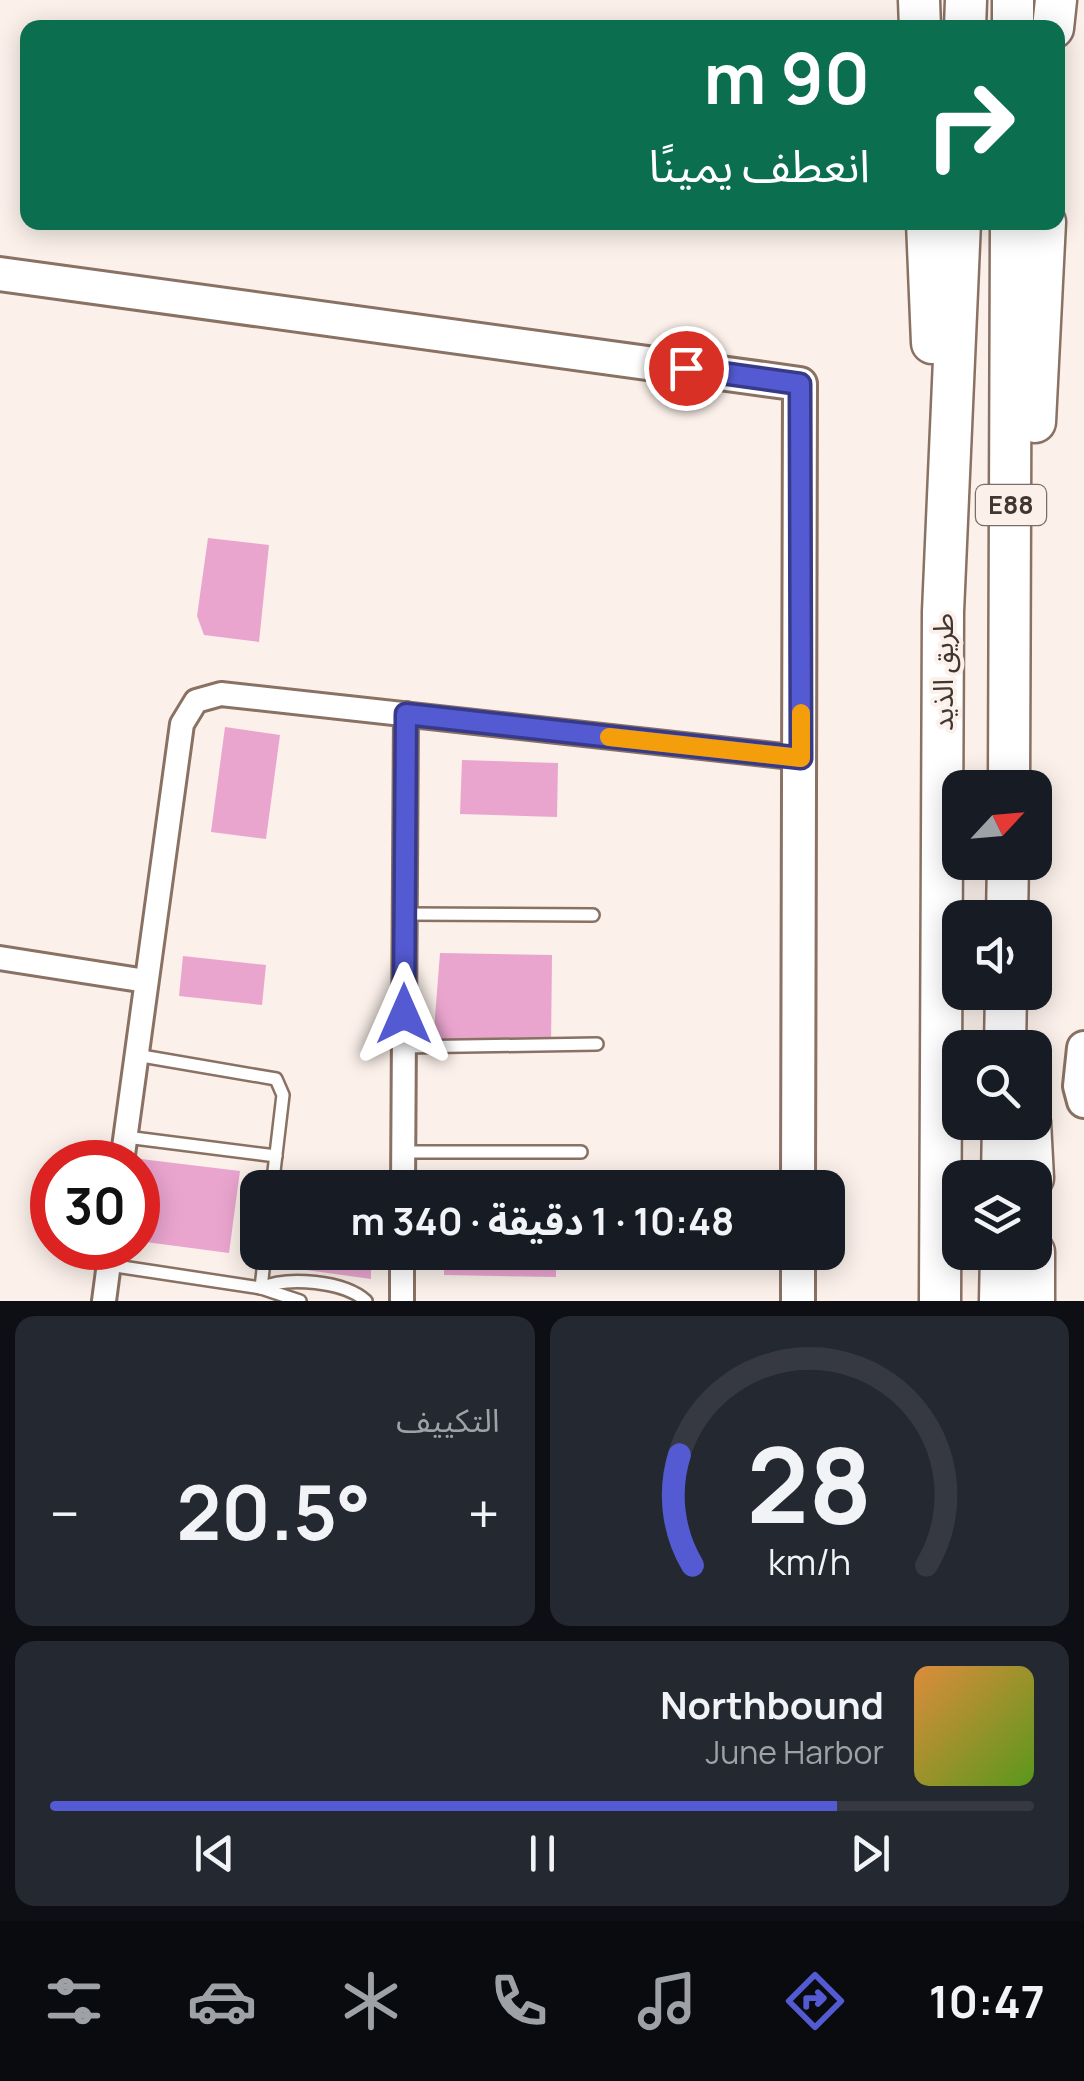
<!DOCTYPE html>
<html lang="ar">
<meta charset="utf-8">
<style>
:root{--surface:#171b24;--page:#242831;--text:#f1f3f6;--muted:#9ea1a6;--line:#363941;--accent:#545ad1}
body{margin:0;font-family:Manrope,"Noto Sans Arabic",sans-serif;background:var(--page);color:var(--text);direction:rtl;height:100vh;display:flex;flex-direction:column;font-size:38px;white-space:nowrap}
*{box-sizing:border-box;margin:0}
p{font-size:32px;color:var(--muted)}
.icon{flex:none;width:55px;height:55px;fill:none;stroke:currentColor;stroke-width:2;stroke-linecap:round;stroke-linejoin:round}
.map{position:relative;height:1301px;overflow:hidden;direction:ltr}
.panel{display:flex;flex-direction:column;gap:15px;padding:15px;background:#0d0f14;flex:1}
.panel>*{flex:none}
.hud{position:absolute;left:20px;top:20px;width:1045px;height:210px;border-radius:20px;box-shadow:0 5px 25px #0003;direction:rtl;background:#0b6e4f;color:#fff;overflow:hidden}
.needle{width:65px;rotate:64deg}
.fabs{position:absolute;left:942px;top:770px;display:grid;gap:20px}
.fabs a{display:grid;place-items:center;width:110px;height:110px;border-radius:20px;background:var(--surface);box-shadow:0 5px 25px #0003;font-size:50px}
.speed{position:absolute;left:30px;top:1140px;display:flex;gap:20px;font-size:50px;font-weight:700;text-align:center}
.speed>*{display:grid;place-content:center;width:130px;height:130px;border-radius:50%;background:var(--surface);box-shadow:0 5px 25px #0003;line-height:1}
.speed .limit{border:15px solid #d22;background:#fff;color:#111}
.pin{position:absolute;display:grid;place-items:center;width:85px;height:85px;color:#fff;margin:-42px;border:5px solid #fff;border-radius:50%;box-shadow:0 2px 10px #0007}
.me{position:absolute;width:110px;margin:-55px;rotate:0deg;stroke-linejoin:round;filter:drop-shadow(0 0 8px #0008)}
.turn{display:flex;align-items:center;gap:35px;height:210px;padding:0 30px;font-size:45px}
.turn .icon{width:130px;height:130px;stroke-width:2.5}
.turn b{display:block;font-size:70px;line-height:85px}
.big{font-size:75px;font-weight:700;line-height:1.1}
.panel .card{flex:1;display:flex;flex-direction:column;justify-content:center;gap:15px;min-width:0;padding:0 35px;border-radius:20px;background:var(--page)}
.panel .dial{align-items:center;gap:0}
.dial svg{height:260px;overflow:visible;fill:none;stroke:var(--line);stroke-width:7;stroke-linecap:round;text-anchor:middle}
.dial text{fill:var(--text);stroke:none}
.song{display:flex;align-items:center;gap:30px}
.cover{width:120px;height:120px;border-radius:15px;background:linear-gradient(135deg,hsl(30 70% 55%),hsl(90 70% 35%))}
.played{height:10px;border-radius:5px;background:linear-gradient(90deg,var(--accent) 80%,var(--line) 80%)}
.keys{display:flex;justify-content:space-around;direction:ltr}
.heat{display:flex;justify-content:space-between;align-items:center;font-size:55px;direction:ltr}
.panel .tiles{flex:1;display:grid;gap:15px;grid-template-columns:1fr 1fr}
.card:last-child{grid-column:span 2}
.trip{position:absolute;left:240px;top:1170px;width:605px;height:100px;border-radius:20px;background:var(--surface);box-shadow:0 5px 25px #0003;font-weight:700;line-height:100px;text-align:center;direction:rtl}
.tab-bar{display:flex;height:160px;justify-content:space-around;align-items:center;background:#090b0e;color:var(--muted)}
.tab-bar .icon{width:70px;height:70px}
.tab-bar .current{color:var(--accent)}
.tab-bar b{font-size:45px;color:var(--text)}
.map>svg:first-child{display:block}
.building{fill:#eaa5cf}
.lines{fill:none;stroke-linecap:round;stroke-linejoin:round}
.lane-casing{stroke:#897163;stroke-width:16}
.street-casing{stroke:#897163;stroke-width:28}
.secondary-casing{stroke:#897163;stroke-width:38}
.highway-casing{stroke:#897163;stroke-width:45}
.lane{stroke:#fff;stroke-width:11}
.street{stroke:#fff;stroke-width:22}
.secondary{stroke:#fff;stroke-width:32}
.highway{stroke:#fff;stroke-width:40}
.route-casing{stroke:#373a88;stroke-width:25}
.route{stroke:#545ad1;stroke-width:18}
.slow{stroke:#f59e0b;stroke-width:18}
.labels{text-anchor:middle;stroke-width:8;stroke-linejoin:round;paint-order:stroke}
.shield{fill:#fbf0ea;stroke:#796e68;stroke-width:2.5}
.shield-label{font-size:25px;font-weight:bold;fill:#413630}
.street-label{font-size:28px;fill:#413630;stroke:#fbf0ea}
</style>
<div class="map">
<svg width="1084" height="1301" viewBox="0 0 1084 1301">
<rect width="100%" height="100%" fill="#fbf0ea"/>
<!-- building -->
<g class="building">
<path d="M208 538 269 545 259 642 204 635 197 616Z"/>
<path d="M225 727 280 735 266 839 211 832Z"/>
<path d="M462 760 558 763 557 817 460 814Z"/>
<path d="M440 953 552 955 551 1045 433 1043Z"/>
<path d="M183 956 266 965 262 1005 179 996Z"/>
<path d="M141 1159 240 1171 229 1253 138 1241Z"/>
<path d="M282 1172 375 1185V1188H280Z"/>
<path d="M271 1252H371V1279L270 1265Z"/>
<path d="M444 1252H556V1277L444 1275Z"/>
</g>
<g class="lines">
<defs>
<g id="lane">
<path d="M405 914 593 915"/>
<path d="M404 1047 597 1044"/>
<path d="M136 1055 276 1079 283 1095 272 1188"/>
<path d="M126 1137 276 1156"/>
<path d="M403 1152H581"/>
<path d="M109 1265 261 1288 300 1301"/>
<path d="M261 1288C288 1276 344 1281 366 1301"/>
<path d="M261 1288 265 1252"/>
</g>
<g id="street">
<path d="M0 958 146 981"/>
<path d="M122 1162 182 724 196 701 221 694 801 758"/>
<path d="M403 1188 406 714"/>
<path d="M104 1301 111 1248"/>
<path d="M402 1301V1252"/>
</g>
<g id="secondary">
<path d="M0 274 800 384 798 1188"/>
<path d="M1084 1048 1080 1086 1084 1101"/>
<path d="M798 1301V1252"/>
</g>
<g id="highway">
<path d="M919 0 920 28"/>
<path d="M965 28 966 0"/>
<path d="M1013 28V0"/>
<path d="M1053 28 1056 0"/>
<path d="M927 222 932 343"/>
<path d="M1035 422 1045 222"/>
<path d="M1009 788 1011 222"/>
<path d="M1007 918 1008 862"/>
<path d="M1005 1048 1006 992"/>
<path d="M1030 1122 1033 1178"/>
<path d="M1002 1178 1003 1122"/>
<path d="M1034 1252V1301"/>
<path d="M940 1301 943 612 960 222"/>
<path d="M1000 1301 1001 1252"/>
</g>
</defs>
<!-- lane casing -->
<use href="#lane" class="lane-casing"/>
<!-- street casing -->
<use href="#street" class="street-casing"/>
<!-- secondary casing -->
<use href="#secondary" class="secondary-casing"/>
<!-- highway casing -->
<use href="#highway" class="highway-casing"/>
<!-- lane -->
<use href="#lane" class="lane"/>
<!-- street -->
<use href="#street" class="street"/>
<!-- secondary -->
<use href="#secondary" class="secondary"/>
<!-- highway -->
<use href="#highway" class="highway"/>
</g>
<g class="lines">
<defs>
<path id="route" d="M404 1014 406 714 801 758 800 384 686 368"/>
</defs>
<!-- route casing -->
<use href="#route" class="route-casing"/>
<!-- route -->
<use href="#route" class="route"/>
<!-- slow -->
<path class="slow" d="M609 737 801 758V713"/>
</g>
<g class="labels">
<!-- shield labels -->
<rect class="shield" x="976" y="485" width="70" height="40" rx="8"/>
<g class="shield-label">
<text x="1011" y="514">E88</text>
</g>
<!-- street labels -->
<g class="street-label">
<text transform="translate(943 672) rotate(-90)" y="10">طريق الذيد</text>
</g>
</g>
</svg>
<div class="fabs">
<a><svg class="needle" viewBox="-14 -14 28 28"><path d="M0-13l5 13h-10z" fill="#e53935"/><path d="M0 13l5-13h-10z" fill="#9ea1a6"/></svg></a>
<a><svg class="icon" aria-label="sound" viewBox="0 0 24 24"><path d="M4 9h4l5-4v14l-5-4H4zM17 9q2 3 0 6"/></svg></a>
<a><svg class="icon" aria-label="search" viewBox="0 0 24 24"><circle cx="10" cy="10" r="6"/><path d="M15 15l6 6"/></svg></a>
<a><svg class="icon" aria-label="layers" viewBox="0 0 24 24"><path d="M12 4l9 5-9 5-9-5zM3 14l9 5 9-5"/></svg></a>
</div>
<div class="speed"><div class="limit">30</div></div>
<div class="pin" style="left:686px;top:368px;background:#d93025"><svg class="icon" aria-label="arrive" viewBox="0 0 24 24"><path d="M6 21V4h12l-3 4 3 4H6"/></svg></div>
<svg class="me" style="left:404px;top:1014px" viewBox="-20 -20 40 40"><path d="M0-17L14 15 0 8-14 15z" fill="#545ad1" stroke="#fff" stroke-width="4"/></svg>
<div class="trip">10:48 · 1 دقيقة · 340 m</div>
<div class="hud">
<div class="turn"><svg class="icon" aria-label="right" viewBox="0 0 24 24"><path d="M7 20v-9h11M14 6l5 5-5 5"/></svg><div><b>90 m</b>انعطف يمينًا</div></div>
</div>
</div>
<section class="panel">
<div class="tiles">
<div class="card dial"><svg viewBox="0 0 100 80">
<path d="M14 69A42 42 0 1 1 86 69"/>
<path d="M14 69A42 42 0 0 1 10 35" stroke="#545ad1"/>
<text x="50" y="56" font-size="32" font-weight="700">28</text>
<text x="50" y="72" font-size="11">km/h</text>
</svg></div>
<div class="card"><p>التكييف</p>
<div class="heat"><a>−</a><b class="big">20.5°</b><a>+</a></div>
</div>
<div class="card">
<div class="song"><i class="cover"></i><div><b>Northbound</b><p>June Harbor</p></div></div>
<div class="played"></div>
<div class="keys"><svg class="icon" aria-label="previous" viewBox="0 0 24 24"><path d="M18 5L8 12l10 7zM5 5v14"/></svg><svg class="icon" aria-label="pause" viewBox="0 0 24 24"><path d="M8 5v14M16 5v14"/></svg><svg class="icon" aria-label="next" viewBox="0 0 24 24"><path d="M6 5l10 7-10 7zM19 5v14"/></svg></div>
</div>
</div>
</section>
<nav class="tab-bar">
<b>10:47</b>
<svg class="icon current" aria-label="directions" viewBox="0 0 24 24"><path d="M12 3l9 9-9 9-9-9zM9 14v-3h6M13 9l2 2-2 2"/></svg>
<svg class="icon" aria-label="music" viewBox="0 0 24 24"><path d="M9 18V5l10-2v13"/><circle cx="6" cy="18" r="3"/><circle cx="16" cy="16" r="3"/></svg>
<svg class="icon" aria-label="phone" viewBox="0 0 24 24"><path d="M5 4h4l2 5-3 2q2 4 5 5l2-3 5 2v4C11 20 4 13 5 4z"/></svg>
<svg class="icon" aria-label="climate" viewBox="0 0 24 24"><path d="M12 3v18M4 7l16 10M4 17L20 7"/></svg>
<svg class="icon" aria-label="car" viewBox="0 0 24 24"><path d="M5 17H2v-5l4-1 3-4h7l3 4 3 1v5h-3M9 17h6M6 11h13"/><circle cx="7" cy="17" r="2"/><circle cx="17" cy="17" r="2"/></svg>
<svg class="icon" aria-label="filters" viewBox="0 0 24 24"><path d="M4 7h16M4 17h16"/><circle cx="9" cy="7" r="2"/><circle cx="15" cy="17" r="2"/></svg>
</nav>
